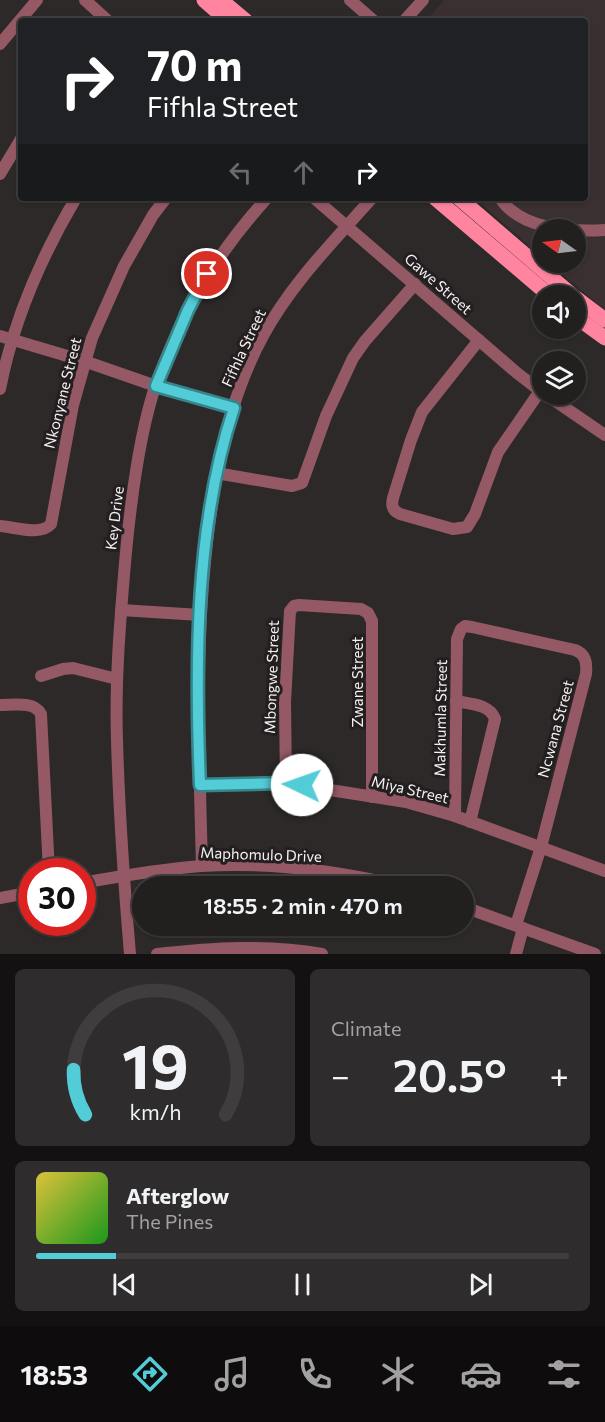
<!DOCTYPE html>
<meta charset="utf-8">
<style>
:root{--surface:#221f1f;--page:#2e2c2c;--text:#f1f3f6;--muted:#a2a2a4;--line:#3f3d3d;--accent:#52ccd6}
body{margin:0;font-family:Commissioner,sans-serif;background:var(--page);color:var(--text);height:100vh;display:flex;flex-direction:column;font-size:22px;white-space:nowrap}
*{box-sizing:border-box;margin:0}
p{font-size:20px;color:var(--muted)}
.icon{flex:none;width:33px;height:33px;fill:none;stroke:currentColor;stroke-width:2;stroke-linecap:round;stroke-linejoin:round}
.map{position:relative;height:954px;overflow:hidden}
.side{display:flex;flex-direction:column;gap:15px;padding:15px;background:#131111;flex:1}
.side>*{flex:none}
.banner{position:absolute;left:18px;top:18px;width:570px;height:183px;border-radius:6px;box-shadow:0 2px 4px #0004,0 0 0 2px var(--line);background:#202124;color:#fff;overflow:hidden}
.needle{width:39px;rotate:284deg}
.tools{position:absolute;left:532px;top:219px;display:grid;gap:12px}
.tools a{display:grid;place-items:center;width:54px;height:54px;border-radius:50%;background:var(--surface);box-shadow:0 2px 4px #0004,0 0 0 2px var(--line);font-size:30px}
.speed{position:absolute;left:18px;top:858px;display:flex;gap:12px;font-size:30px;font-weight:700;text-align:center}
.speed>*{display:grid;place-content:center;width:78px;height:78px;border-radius:50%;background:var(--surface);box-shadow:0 2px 4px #0004,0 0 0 2px var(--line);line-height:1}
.speed .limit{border:9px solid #d22;background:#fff;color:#111}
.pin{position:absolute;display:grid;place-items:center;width:51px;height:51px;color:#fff;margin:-26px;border:3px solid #fff;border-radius:50%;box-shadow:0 2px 6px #0007}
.me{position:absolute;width:66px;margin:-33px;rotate:273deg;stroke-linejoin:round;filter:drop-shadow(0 0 4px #0008)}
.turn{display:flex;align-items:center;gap:21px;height:126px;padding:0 30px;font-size:27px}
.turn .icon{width:78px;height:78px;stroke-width:2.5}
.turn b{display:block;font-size:42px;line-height:51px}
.lanes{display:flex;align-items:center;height:57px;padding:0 30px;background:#0003;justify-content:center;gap:30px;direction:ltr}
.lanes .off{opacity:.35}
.big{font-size:45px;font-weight:600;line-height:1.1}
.side .widget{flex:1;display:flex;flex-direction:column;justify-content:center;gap:9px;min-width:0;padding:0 21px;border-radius:9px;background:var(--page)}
.side .dial{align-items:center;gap:0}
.dial svg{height:156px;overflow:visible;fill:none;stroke:var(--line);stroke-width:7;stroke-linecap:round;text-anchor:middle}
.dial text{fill:var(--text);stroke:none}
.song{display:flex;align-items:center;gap:18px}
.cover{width:72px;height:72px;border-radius:9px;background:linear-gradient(135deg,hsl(50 70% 55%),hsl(120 70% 35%))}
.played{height:6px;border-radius:3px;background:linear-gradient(90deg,var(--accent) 15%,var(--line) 15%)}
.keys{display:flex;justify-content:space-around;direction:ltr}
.heat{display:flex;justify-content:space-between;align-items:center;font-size:33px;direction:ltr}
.side .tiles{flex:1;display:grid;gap:15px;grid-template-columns:1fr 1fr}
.widget:last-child{grid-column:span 2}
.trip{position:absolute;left:132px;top:876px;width:342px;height:60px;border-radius:30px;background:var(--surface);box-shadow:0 2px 4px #0004,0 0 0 2px var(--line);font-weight:600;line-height:60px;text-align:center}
.tab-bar{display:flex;height:96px;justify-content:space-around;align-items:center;background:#0e0c0c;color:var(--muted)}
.tab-bar .icon{width:42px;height:42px}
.tab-bar .current{color:var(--accent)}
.tab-bar b{font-size:27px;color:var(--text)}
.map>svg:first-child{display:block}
.built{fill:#3b3031}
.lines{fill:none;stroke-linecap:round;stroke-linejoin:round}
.minor{stroke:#945965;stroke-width:12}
.major{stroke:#fe849f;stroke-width:15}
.route-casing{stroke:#35858b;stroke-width:15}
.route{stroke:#52ccd6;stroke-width:10}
.labels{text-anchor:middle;stroke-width:6;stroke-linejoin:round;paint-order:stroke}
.street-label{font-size:15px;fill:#f4f1f1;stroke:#231f20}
</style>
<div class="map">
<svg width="605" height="954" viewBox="0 0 605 954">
<rect width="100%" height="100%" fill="#2d2929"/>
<!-- built -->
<path class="built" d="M444 0H605V310L549 263 576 262V230H543V258L475 198H585V21H426Z"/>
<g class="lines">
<!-- minor -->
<g class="minor">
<path d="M85 0 108 21"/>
<path d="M350 0 374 21"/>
<path d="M404 21 423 0"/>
<path d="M0 44 37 0"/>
<path d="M0 174 21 139"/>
<path d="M314 198 517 373 543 393"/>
<path d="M500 198C521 230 570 232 605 230"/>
<path d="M0 336 84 361 156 386 234 408"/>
<path d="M479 340 422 412 411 440 393 498C391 506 393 511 400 514L453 529 467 527 475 514 498 452 540 391"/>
<path d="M0 389C13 322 41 257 76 198"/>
<path d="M545 394 605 435"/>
<path d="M216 473 292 486 302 483 326 416 353 358 365 341 415 284"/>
<path d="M0 526C14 527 41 536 51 524L73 405 92 338 124 266 153 215 166 198"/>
<path d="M121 610 200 615"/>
<path d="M41 676 63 669 73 668 117 679"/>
<path d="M456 701C470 704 490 704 495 719L470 822"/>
<path d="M0 705C14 705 34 701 41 714L49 872"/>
<path d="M286 783 285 702 290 611 294 606 299 605 361 609 368 613 372 621V797"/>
<path d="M200 785 286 783 406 802 455 816 605 871"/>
<path d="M455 816 457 639 461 629 465 626 472 627 575 650C586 654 587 663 586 674L541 847 516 925"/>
<path d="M202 866C199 752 194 640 209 527 217 461 231 395 263 336 291 284 333 242 372 198"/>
<path d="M82 883C121 876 161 869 201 866 266 862 338 871 401 886"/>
<path d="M0 898 32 892"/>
<path d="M464 907 595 954"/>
<path d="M130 954C124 883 119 812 117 740 115 681 120 622 125 563 130 507 138 437 156 384 183 310 214 257 267 198"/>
<path d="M157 954C211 948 268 944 322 954"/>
<path d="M516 954 523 928"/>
</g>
<!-- major -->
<g class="major">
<path d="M204 0 228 21"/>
<path d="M221 0 246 21"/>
<path d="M435 198 550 296"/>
<path d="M459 198 573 296"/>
<path d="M576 298 605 320"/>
<path d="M576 317 605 338"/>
</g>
</g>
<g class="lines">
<defs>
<path id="route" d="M207 274 188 310 156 386 234 408C195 525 195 663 200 785L286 783 302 785"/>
</defs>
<!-- route casing -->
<use href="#route" class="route-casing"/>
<!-- route -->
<use href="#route" class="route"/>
</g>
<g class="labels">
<!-- street labels -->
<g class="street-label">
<text transform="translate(438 284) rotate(41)" y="5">Gawe Street</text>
<text transform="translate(244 348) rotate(-65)" y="5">Fifhla Street</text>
<text transform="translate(63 393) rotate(-76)" y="5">Nkonyane Street</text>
<text transform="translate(115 518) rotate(-83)" y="5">Key Drive</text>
<text transform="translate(272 677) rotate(-88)" y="5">Mbongwe Street</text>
<text transform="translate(358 682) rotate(-90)" y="5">Zwane Street</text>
<text transform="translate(441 718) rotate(-89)" y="5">Makhumla Street</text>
<text transform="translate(556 729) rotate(-75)" y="5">Ncwana Street</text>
<text transform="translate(410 790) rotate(13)" y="5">Miya Street</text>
<text transform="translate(261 855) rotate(2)" y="5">Maphomulo Drive</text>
</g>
</g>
</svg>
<div class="tools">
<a><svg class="needle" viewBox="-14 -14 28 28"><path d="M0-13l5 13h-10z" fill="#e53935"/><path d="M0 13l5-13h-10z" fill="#a2a2a4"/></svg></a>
<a><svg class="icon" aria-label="sound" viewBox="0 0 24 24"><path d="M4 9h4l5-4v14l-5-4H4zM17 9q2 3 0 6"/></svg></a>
<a><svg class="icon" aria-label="layers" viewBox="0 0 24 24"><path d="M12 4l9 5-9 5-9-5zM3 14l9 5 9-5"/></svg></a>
</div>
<div class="speed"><div class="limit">30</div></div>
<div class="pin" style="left:207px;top:274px;background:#d93025"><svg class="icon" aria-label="arrive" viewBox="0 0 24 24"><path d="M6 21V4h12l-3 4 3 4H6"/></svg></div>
<svg class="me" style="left:302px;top:785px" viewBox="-20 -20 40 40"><circle r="19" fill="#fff"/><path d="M0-13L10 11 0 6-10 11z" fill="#52ccd6"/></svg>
<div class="trip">18:55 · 2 min · 470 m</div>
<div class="banner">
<div class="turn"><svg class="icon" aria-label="right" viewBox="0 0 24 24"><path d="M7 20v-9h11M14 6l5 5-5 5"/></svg><div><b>70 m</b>Fifhla Street</div></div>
<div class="lanes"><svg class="icon off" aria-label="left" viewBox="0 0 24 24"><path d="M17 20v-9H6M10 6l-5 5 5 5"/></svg><svg class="icon off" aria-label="ahead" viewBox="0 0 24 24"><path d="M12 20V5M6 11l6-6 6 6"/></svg><svg class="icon" aria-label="right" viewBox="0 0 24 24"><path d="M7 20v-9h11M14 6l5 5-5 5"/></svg></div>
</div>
</div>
<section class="side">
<div class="tiles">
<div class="widget dial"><svg viewBox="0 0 100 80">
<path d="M14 69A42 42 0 1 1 86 69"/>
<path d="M14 69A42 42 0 0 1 8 46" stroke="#52ccd6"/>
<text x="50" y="56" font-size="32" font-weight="700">19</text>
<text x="50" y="72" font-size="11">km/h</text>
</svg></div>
<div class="widget"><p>Climate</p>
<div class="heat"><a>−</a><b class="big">20.5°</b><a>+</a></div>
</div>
<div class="widget">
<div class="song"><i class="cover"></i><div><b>Afterglow</b><p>The Pines</p></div></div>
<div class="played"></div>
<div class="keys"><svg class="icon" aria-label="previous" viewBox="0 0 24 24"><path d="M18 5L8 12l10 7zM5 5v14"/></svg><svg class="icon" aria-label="pause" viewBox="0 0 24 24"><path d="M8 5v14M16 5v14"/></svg><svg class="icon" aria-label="next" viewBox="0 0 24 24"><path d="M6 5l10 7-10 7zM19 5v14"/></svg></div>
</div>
</div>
</section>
<nav class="tab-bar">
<b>18:53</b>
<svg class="icon current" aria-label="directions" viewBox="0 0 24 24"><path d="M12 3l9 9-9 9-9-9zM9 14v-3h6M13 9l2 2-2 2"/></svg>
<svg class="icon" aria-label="music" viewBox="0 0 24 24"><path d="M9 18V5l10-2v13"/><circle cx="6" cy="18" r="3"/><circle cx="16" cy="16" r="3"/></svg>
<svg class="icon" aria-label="phone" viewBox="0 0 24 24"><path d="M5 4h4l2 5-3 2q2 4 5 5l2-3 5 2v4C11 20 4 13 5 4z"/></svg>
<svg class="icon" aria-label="climate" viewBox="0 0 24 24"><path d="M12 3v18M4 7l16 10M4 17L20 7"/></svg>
<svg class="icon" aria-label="car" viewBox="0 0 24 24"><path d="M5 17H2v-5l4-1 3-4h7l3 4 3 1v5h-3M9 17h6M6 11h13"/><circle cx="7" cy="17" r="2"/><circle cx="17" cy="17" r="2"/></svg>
<svg class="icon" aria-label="filters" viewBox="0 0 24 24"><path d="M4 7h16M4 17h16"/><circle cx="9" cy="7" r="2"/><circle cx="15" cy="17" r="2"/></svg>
</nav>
